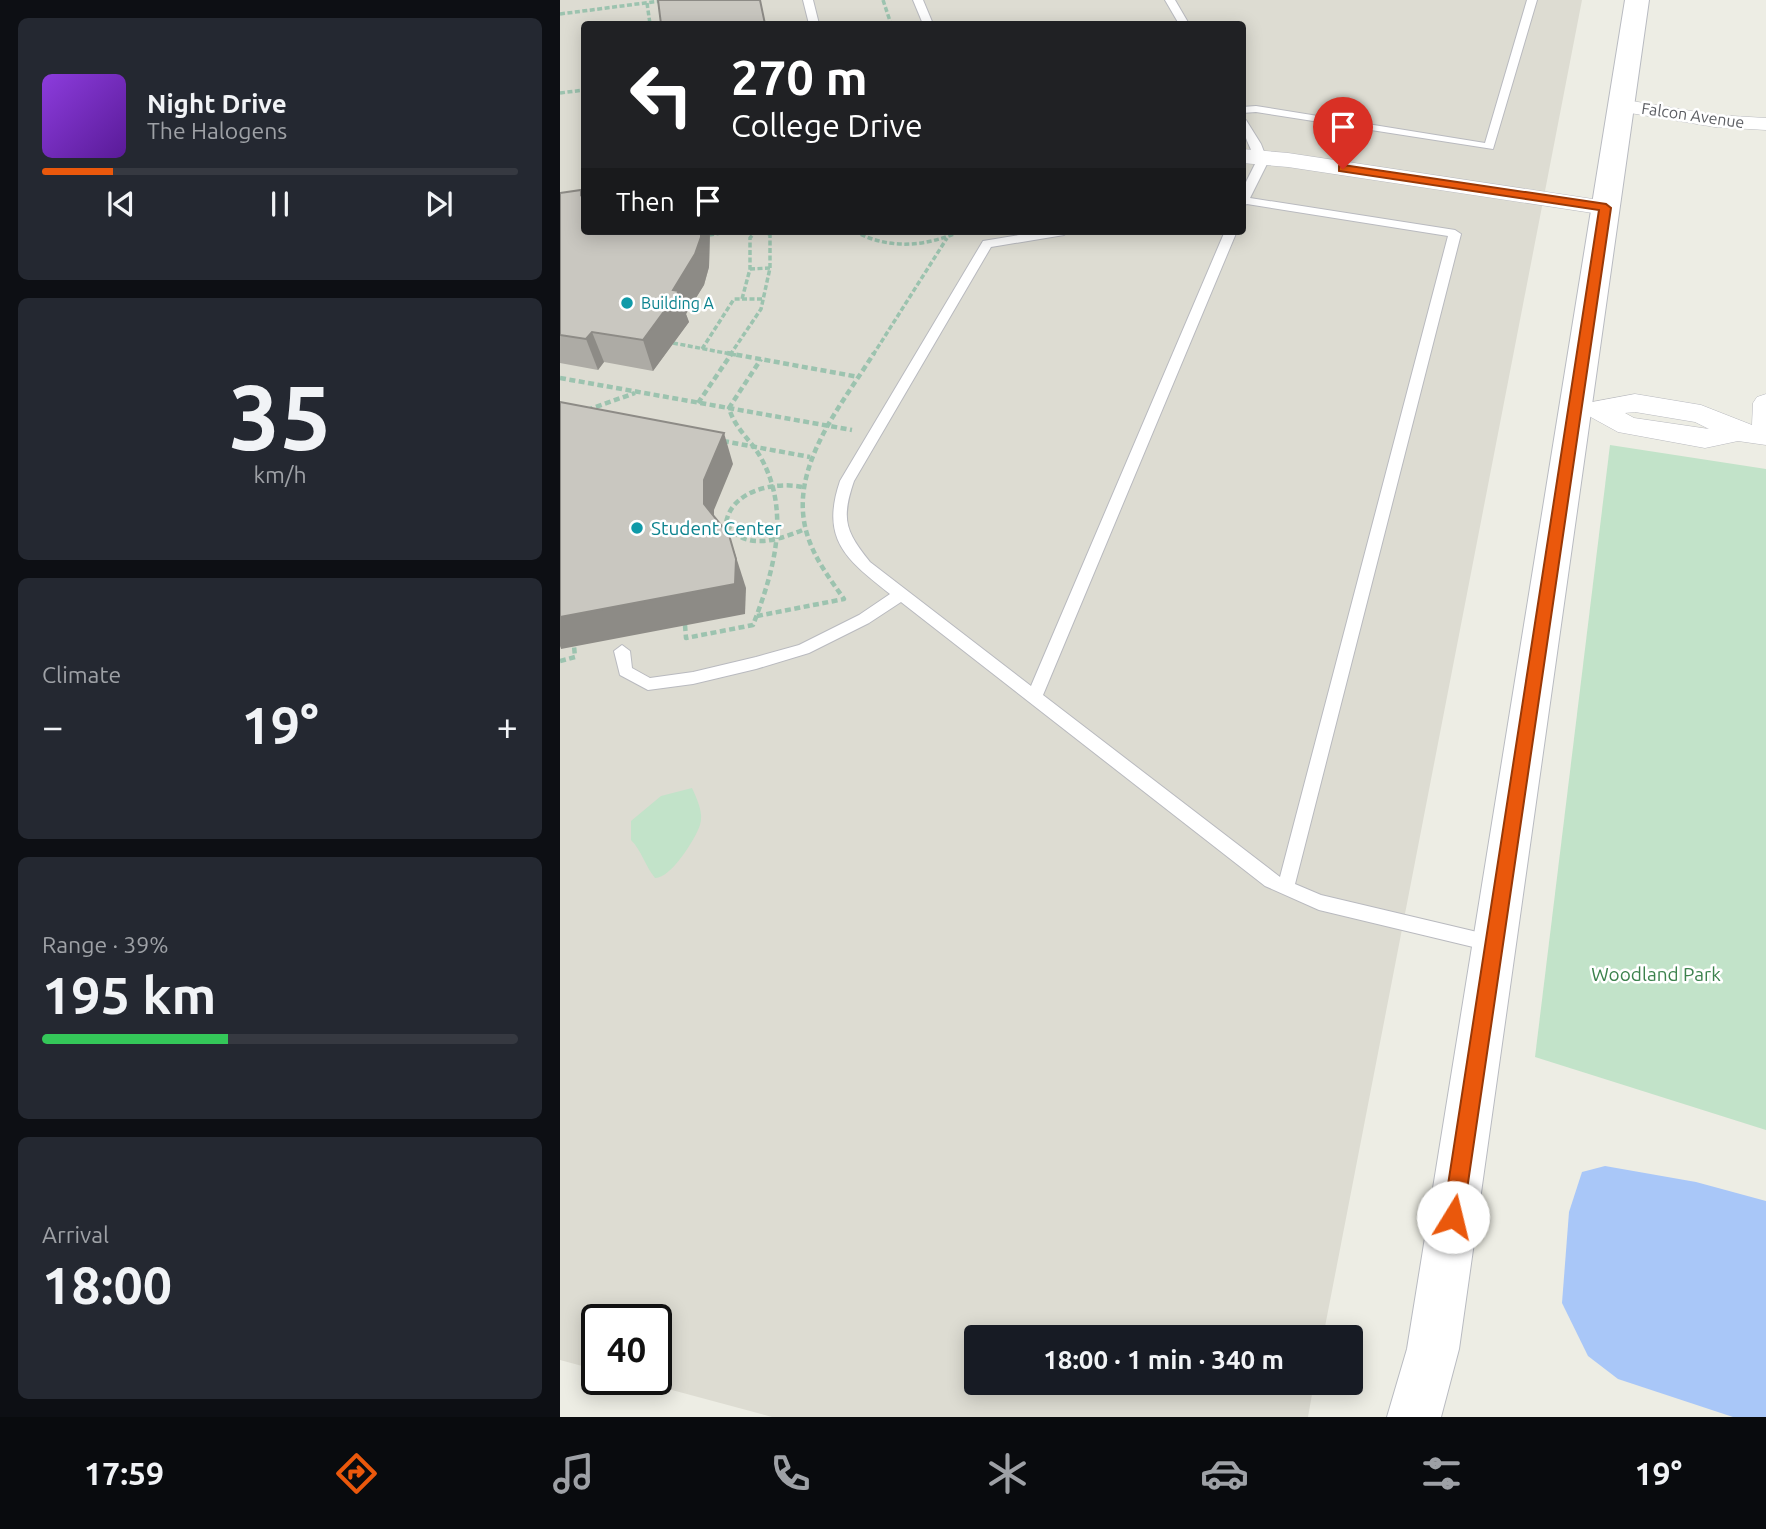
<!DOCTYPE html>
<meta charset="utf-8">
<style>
:root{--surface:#171b24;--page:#242831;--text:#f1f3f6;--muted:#9ea1a6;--line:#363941;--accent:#ea580c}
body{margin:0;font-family:Ubuntu,sans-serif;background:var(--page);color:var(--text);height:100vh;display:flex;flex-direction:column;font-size:26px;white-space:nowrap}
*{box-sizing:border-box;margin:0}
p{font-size:23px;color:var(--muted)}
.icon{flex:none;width:38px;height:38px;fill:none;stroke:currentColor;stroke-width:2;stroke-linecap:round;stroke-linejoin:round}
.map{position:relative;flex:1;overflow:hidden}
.side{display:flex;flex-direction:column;gap:18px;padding:18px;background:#0d0f14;width:560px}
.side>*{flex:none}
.top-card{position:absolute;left:21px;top:21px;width:665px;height:214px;border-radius:7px;box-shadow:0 4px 18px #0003;background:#202124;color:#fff;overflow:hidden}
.speed{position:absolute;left:21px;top:1304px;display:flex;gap:14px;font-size:35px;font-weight:700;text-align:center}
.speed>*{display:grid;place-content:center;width:91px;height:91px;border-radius:50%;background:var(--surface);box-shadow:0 4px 18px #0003;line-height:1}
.speed .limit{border:4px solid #111;border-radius:10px;background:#fff;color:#111}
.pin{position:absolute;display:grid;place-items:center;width:60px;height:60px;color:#fff;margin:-72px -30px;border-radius:50% 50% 50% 0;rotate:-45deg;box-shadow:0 0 7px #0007}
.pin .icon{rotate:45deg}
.me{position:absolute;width:77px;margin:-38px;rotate:9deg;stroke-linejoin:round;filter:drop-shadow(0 0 5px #0008)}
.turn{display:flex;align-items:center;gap:24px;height:147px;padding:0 35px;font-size:32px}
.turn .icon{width:91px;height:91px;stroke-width:2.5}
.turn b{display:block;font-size:49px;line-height:60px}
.then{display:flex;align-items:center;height:66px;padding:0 35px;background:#0003;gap:14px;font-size:26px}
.big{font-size:52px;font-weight:700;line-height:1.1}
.side .tile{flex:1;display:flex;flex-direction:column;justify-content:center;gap:10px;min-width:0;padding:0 24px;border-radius:10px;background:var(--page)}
.side .dial{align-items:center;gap:0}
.dial b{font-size:91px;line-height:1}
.song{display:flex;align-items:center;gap:21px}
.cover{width:84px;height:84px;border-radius:10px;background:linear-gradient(135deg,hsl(270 70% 55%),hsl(270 70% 35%))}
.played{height:7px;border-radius:4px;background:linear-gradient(90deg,var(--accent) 15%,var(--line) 15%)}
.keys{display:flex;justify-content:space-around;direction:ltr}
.heat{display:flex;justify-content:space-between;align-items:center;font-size:38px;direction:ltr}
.charge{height:10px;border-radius:5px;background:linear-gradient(90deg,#34c759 39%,var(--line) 0)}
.trip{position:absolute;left:404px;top:1325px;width:399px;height:70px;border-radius:7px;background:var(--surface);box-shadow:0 4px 18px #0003;font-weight:700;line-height:70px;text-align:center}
.menu{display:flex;height:112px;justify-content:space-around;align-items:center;background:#090b0e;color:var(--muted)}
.menu .icon{width:49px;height:49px}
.menu .on{color:var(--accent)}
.menu b{font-size:32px;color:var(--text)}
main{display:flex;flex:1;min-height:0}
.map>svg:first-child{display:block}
.education{fill:#dddcd2;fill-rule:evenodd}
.green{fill:#c2e3c9}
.water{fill:#a9c7f8}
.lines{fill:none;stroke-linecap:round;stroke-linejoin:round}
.lane-casing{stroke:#b9babf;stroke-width:2}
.street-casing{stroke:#b9babf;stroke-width:1}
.secondary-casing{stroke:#b9bbc1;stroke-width:2}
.path-far1{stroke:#9cc3af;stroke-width:3.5;stroke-dasharray:5 2.5;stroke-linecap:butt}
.path{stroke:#9cc3af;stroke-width:4.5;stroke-dasharray:6 3.5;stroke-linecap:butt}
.lane{fill:#fff;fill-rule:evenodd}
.street{fill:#fff;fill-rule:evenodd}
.secondary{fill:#fff;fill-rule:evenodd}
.wall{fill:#adaba5}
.shaded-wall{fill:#8d8b86}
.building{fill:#c9c7c0;stroke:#8d8b86;stroke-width:2}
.route{fill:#ea580c;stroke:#983908;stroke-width:2}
.culture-dot{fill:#0f9aa8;stroke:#fff;stroke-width:2.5}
.labels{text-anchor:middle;stroke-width:5;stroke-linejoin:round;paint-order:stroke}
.far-street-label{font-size:16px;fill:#5c5e63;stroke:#fff}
.far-culture-label{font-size:16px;fill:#0d838f;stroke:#fff;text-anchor:start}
.culture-label{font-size:19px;fill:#0d838f;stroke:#fff;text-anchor:start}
.park-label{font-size:19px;fill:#3c824d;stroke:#fff}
</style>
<main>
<section class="side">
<div class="tile">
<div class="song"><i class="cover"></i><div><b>Night Drive</b><p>The Halogens</p></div></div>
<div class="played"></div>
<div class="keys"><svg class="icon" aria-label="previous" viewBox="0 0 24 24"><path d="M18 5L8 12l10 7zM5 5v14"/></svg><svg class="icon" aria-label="pause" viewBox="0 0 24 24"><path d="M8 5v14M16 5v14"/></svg><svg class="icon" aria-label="next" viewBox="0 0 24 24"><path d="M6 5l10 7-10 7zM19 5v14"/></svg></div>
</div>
<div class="tile dial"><b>35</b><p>km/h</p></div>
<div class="tile"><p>Climate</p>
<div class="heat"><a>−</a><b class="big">19°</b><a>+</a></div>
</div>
<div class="tile"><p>Range · 39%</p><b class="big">195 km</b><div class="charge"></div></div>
<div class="tile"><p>Arrival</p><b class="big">18:00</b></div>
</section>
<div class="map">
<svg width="1206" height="1417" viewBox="0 0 1206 1417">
<rect width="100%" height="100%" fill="#edede4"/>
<!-- education -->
<path class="education" d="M0 0H1022L763 1337H416V1382L754 1383 748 1417H212L71 1379H96V1320H37V1370L0 1360ZM24 24H682V231H24Z"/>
<!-- green -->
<g class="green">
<path d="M1050 445 1206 469V1130L975 1057Z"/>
<path d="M132 788C137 799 144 813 140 825 135 840 110 879 95 878 85 866 82 851 71 840V821L101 796Z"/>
</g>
<!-- water -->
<path class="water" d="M1045 1166 1136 1182 1206 1201V1417H1173L1058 1379 1028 1356 1002 1303 1009 1212 1022 1172Z"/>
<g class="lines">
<defs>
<g id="lane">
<path d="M243 0H253L259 24H249Z"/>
<path d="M353 0H363L373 24H363Z"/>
<path d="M605 0H615L629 24H619Z"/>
<path d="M967 0H977L933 149 696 112 682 113V107L696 106 925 143Z"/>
<path d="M682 119 686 120 701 144 708 162 690 198 895 230 901 234 735 884 761 895 934 936 940 938 943 944 940 950 934 952 759 910 705 886 341 602 309 623 249 653 196 669 133 684 88 690 60 675 54 651 62 645 70 651 72 668 90 678 133 672 196 657 239 645 299 615 330 594C287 560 260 540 280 481L423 241 483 231H510L504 235 431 247 294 481C281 519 285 531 310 562L471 686 665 231H677L483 695 720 877 888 236 687 204 682 206V190L696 162C691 147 682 135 682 119Z"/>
</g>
<g id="street">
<path d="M1060 99 1155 115 1206 118V130L1155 127 1052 110 1049 105 1052 100Z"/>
<path d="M682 149 728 153 1046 201 1054 203 1058 208 1054 213 1046 215 728 167 682 163Z"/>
<path d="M1075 394 1141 405 1192 425 1193 403 1197 397 1206 394V445L1178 441 1145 448 1058 432 1027 415 1023 409 1027 403ZM1075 412 1135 422 1149 429 1074 418 1065 413Z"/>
</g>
<path id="secondary" d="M1065 0H1089L899 1349 881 1417H827L847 1349Z"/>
</defs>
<!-- lane casing -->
<use href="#lane" class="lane-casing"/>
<!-- street casing -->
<use href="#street" class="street-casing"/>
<!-- secondary casing -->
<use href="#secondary" class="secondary-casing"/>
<!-- path-far1 -->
<g class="path-far1">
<path d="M323 0 331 24"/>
<path d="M87 3 90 24"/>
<path d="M0 14 108 0"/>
<path d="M0 93 24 90"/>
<path d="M19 196 24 188"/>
<path d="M294 231C329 250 365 247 401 231"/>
<path d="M149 235 174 231"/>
<path d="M190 269 210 268"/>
<path d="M182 299H202"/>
<path d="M113 343 176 355"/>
<path d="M142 349 174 299H182L190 269V238L196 231"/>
<path d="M170 355 201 309 210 268V235L205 231"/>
<path d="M313 355 387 238"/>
</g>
<!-- path -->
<g class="path">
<path d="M167 353 299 377"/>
<path d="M0 378 292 430"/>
<path d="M138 403 172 353"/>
<path d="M27 410 75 393"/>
<path d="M163 441 250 457"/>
<path d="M242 487C214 481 171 491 166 523 184 552 219 540 245 529"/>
<path d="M197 616 284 599C270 579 254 558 247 534 227 468 282 405 314 353"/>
<path d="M125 625 126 638 193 625C214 571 231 512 201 458 191 440 175 429 169 408L201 359"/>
<path d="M0 661 15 657 14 646"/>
</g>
<!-- lane -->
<use href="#lane" class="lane"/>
<!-- street -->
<use href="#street" class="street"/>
<!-- secondary -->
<use href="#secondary" class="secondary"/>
</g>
<!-- wall -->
<path class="wall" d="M0 193 23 195 24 231H150L149 267 144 285 126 314 129 322 93 371 44 362 38 370 0 363Z"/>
<!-- shaded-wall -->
<g class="shaded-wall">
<path d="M141 231H150L149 267 144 285 126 314 129 322 93 371 83 340 113 290Z"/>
<path d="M32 332 44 362 38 370 26 339Z"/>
<path d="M164 433 173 464 154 510V534L144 504V480Z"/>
<path d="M169 535 186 588 185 614 1 649 0 646V617Z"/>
</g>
<!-- building -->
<g class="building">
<path d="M98 0H200L205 24H101Z"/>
<path d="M21 190V195L24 194V231H141V237L135 254 113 290 119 291 83 340 32 332 26 339 0 335V193Z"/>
<path d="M0 402 164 433 144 480V504L169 535 176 559 175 584 0 617Z"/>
</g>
<!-- route -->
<path class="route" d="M783 165 1046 204 1051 208 903 1217 900 1224 893 1227 886 1224 883 1217 1039 210 779 171V166Z"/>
<!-- markers -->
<g class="culture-dot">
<circle cx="67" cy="303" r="7"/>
<circle cx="77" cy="528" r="7"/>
</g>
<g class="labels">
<!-- far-street labels -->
<g class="far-street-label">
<text transform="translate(1133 115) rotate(8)" y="6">Falcon Avenue</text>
</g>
<!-- far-culture labels -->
<g class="far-culture-label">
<text x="81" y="309">Building A</text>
</g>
<!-- culture labels -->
<g class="culture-label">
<text x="91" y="535">Student Center</text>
</g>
<!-- park labels -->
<g class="park-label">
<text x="1096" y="981">Woodland Park</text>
</g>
</g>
</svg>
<div class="speed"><div class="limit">40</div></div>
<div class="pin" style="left:783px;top:169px;background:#d93025"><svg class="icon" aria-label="arrive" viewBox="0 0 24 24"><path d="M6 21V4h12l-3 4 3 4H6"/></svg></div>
<svg class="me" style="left:893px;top:1217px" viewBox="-20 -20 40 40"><circle r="19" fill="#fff"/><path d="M0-13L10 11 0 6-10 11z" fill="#ea580c"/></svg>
<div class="trip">18:00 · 1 min · 340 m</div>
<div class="top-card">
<div class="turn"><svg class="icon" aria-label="left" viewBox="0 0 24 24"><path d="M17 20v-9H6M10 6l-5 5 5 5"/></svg><div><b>270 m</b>College Drive</div></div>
<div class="then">Then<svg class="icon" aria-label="arrive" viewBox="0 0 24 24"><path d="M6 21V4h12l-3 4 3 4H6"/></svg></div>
</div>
</div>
</main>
<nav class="menu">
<b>17:59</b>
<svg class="icon on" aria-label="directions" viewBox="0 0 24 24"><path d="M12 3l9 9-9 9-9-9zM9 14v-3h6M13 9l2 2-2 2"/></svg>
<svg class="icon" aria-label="music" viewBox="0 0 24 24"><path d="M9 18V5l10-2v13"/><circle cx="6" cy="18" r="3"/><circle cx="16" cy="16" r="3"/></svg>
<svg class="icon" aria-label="phone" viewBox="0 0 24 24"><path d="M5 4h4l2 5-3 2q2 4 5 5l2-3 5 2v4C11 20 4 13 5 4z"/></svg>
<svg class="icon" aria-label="climate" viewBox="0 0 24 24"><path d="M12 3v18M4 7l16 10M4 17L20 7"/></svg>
<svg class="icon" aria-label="car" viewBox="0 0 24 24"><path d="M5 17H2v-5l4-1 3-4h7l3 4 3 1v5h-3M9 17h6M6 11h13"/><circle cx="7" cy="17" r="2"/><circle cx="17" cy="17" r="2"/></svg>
<svg class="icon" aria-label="filters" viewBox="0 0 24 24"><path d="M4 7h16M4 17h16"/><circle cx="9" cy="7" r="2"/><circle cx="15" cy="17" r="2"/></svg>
<b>19°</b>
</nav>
